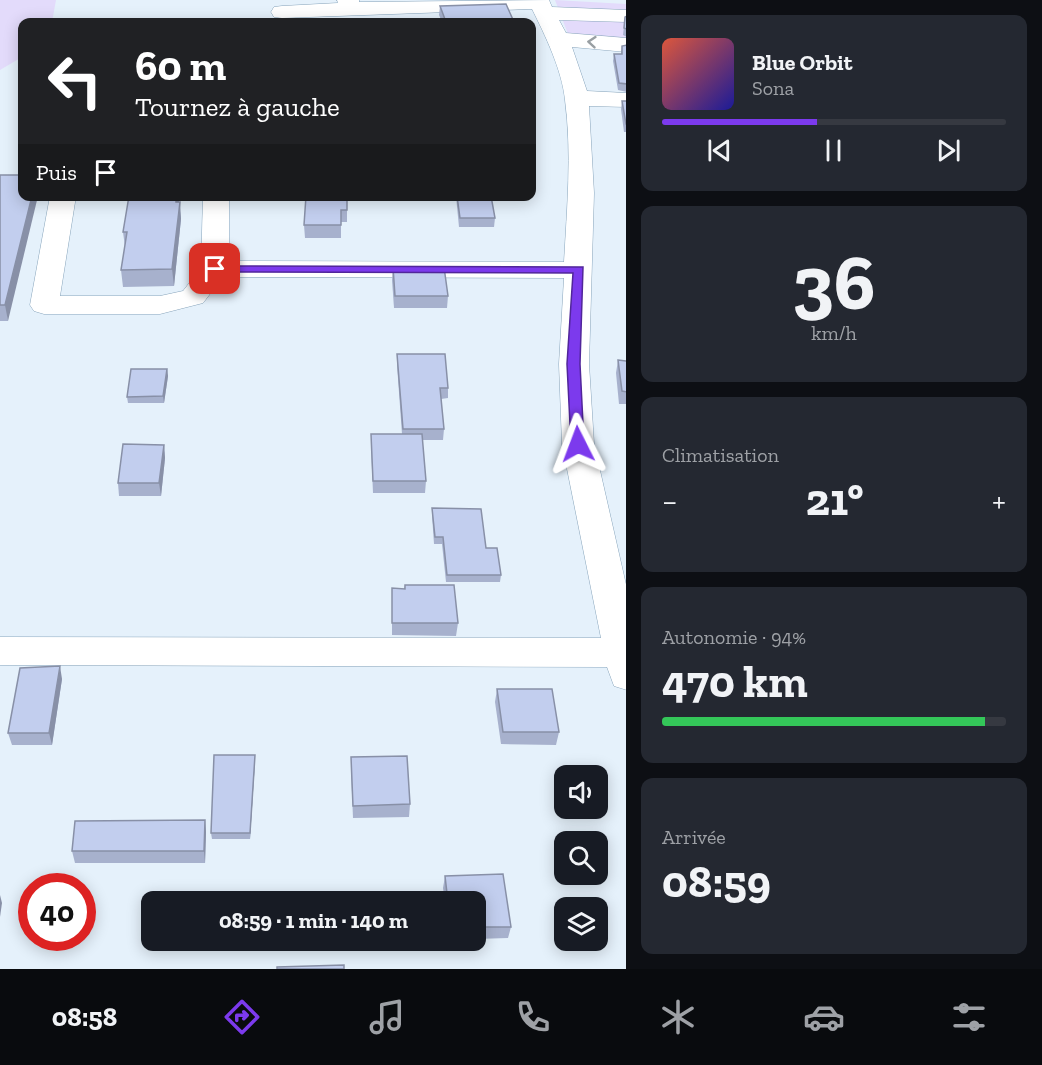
<!DOCTYPE html>
<html lang="fr">
<meta charset="utf-8">
<style>
:root{--surface:#171b24;--page:#242831;--text:#f1f3f6;--muted:#9ea1a6;--line:#363941;--accent:#7c3aed}
body{margin:0;font-family:"Zilla Slab",serif;background:var(--page);color:var(--text);height:100vh;display:flex;flex-direction:column;font-size:22px;white-space:nowrap}
*{box-sizing:border-box;margin:0}
p{font-size:20px;color:var(--muted)}
.icon{flex:none;width:33px;height:33px;fill:none;stroke:currentColor;stroke-width:2;stroke-linecap:round;stroke-linejoin:round}
.map{position:relative;flex:1;overflow:hidden}
.details{display:flex;flex-direction:column;gap:15px;padding:15px;background:#0d0f14;width:416px}
.details>*{flex:none}
.top-card{position:absolute;left:18px;top:18px;width:518px;height:183px;border-radius:12px;box-shadow:0 3px 15px #0003;background:#202124;color:#fff;overflow:hidden}
.tools{position:absolute;left:554px;top:765px;display:grid;gap:12px}
.tools a{display:grid;place-items:center;width:54px;height:54px;border-radius:12px;background:var(--surface);box-shadow:0 3px 15px #0003;font-size:30px}
.speed{position:absolute;left:18px;top:873px;display:flex;gap:12px;font-size:30px;font-weight:700;text-align:center}
.speed>*{display:grid;place-content:center;width:78px;height:78px;border-radius:50%;background:var(--surface);box-shadow:0 3px 15px #0003;line-height:1}
.speed .limit{border:9px solid #d22;background:#fff;color:#111}
.pin{position:absolute;display:grid;place-items:center;width:51px;height:51px;color:#fff;margin:-26px;border-radius:12px;box-shadow:0 3px 9px #0006}
.me{position:absolute;width:66px;margin:-33px;rotate:357deg;stroke-linejoin:round;filter:drop-shadow(0 0 4px #0008)}
.turn{display:flex;align-items:center;gap:21px;height:126px;padding:0 18px;font-size:27px}
.turn .icon{width:78px;height:78px;stroke-width:2.5}
.turn b{display:block;font-size:42px;line-height:51px}
.then{display:flex;align-items:center;height:57px;padding:0 18px;background:#0003;gap:12px;font-size:22px}
.big{font-size:45px;font-weight:700;line-height:1.1}
.details .tile{flex:1;display:flex;flex-direction:column;justify-content:center;gap:9px;min-width:0;padding:0 21px;border-radius:12px;background:var(--page)}
.details .dial{align-items:center;gap:0}
.dial b{font-size:78px;line-height:1}
.song{display:flex;align-items:center;gap:18px}
.cover{width:72px;height:72px;border-radius:9px;background:linear-gradient(135deg,hsl(10 70% 55%),hsl(240 70% 35%))}
.played{height:6px;border-radius:3px;background:linear-gradient(90deg,var(--accent) 45%,var(--line) 45%)}
.keys{display:flex;justify-content:space-around;direction:ltr}
.heat{display:flex;justify-content:space-between;align-items:center;font-size:33px;direction:ltr}
.charge{height:9px;border-radius:4px;background:linear-gradient(90deg,#34c759 94%,var(--line) 0)}
.trip{position:absolute;left:141px;top:891px;width:345px;height:60px;border-radius:12px;background:var(--surface);box-shadow:0 3px 15px #0003;font-weight:700;line-height:60px;text-align:center}
.dock{display:flex;height:96px;justify-content:space-around;align-items:center;background:#090b0e;color:var(--muted)}
.dock .icon{width:42px;height:42px}
.dock .selected{color:var(--accent)}
.dock b{font-size:27px;color:var(--text)}
main{display:flex;flex:1;min-height:0}
.map>svg:first-child{display:block}
.green{fill:#e3dbfb}
.lines{fill:none;stroke-linecap:round;stroke-linejoin:round}
.minor-casing{stroke:#87a4bb;stroke-width:1}
.minor{fill:#fff;fill-rule:evenodd}
.wall{fill:#a7b1cd}
.shaded-wall{fill:#8890a7}
.building{fill:#c2ceee;stroke:#8890a7;stroke-width:1.5}
.oneway{stroke:#999fa3}
.route{fill:#7c3aed;stroke:#51269a;stroke-width:1.5}
</style>
<main>
<div class="map">
<svg width="627" height="969" viewBox="0 0 627 969">
<rect width="100%" height="100%" fill="#e5f1fb"/>
<!-- green -->
<g class="green">
<path d="M0 0H56L52 22H22V57L0 70Z"/>
<path d="M555 0 626 4V39L568 34Z"/>
</g>
<g class="lines">
<defs>
<path id="minor" d="M337 0H359V2L549 0 552 7 627 10V22L559 20 566 33 627 38V52L572 47 587 91 627 93V107L589 106 594 193 589 364 594 444 627 589V690L614 686 607 667 0 665V637L601 638 562 444 559 364 564 278 223 277 203 303 160 314H44L34 311 30 305 50 196H76L60 296H160L183 291 201 268 203 196H229V261L564 262C567 208 572 153 565 100 562 70 545 35 532 9L282 18 274 17 271 12 274 7 282 6 338 3Z"/>
</defs>
<!-- minor casing -->
<use href="#minor" class="minor-casing"/>
<!-- minor -->
<use href="#minor" class="minor"/>
</g>
<!-- wall -->
<g class="wall">
<path d="M440 6 514 22H442L439 15Z"/>
<path d="M627 16V37L623 35 625 17Z"/>
<path d="M627 45V92L618 90 613 61 614 54H621L622 46Z"/>
<path d="M622 101H627V132H624L621 109Z"/>
<path d="M0 175 8 321H0Z"/>
<path d="M129 196H179V202L181 219 174 286 123 287 121 270 125 247 123 232Z"/>
<path d="M347 196V222H341V238H305L304 225Z"/>
<path d="M456 196H491L495 218 494 227H459Z"/>
<path d="M393 267 448 296 447 308H394L392 280Z"/>
<path d="M397 354 448 388V398L441 399 444 429 443 440H422L426 481 425 493H373L371 447V434H402L397 365Z"/>
<path d="M618 360 627 361V404H619L616 373Z"/>
<path d="M167 369 168 376 164 403H128L127 397Z"/>
<path d="M164 445 165 458 161 496H119L118 483Z"/>
<path d="M432 508 486 548 501 575 500 582H446L442 544H434L432 515Z"/>
<path d="M405 585 458 623 456 636 392 635V588L404 589Z"/>
<path d="M62 679 52 745H12L8 733Z"/>
<path d="M497 689 559 732 556 745 501 744 495 702Z"/>
<path d="M351 757 410 804 409 817 353 818 351 770Z"/>
<path d="M255 761 250 839H212L211 833Z"/>
<path d="M205 820 206 832 205 863H75L72 851Z"/>
<path d="M445 876 511 927 508 938 476 939V902H445L443 888Z"/>
</g>
<!-- shaded-wall -->
<g class="shaded-wall">
<path d="M32 196H38L8 321 5 305Z"/>
<path d="M176 196H179L177 219 176 202Z"/>
<path d="M180 202 181 219 174 286 172 269Z"/>
<path d="M167 369 168 376 164 403 163 396Z"/>
<path d="M164 445 165 458 161 496 159 483Z"/>
<path d="M60 666 62 679 52 745 49 733Z"/>
<path d="M255 755V761L250 839V833Z"/>
<path d="M205 820 206 832 205 863 204 851Z"/>
<path d="M0 895 2 903 0 917Z"/>
</g>
<!-- building -->
<g class="building">
<path d="M506 4 514 22H446L440 6Z"/>
<path d="M627 16V29L624 28 625 17Z"/>
<path d="M627 45V84L619 83 614 54H622V46Z"/>
<path d="M622 101H627V124H626Z"/>
<path d="M22 169V196H32L5 305H0V175H19Z"/>
<path d="M129 196H176V202H180L172 269 121 270 127 232H123Z"/>
<path d="M306 196H347V210H341V225H304Z"/>
<path d="M457 196H491L495 218H460Z"/>
<path d="M393 267H444L448 296H395Z"/>
<path d="M397 354H445L448 388H440L444 429H403Z"/>
<path d="M618 360 627 361V392L622 391Z"/>
<path d="M131 369H167L163 396 127 397Z"/>
<path d="M371 434H422L426 481H373Z"/>
<path d="M123 444 164 445 159 483H118Z"/>
<path d="M432 508 481 509 486 548H497L501 575H447L443 537H435Z"/>
<path d="M405 585H454L458 623H392V588L405 589Z"/>
<path d="M60 666 49 733H8L20 668Z"/>
<path d="M497 689H552L559 732H503Z"/>
<path d="M214 755H255L250 833H211Z"/>
<path d="M407 756 410 804 353 806 351 757Z"/>
<path d="M205 820 204 851H72L75 821Z"/>
<path d="M503 874 511 927H476V902H448L445 876Z"/>
<path d="M344 965V969H277V967Z"/>
</g>
<!-- one-way arrows -->
<defs><path id="oneway-chevron" d="M-2-3.5L2.5 0L-2 3.5" fill="none" stroke-width="1.6" stroke-linecap="round" stroke-linejoin="round" transform="scale(1.5)"/></defs>
<use class="oneway" href="#oneway-chevron" transform="translate(592 42) rotate(-175)"/>
<!-- route -->
<path class="route" d="M215 266 583 267 580 364 584 444 578 449 571 444 567 364 573 273 211 272V267Z"/>
</svg>
<div class="tools">
<a><svg class="icon" aria-label="sound" viewBox="0 0 24 24"><path d="M4 9h4l5-4v14l-5-4H4zM17 9q2 3 0 6"/></svg></a>
<a><svg class="icon" aria-label="search" viewBox="0 0 24 24"><circle cx="10" cy="10" r="6"/><path d="M15 15l6 6"/></svg></a>
<a><svg class="icon" aria-label="layers" viewBox="0 0 24 24"><path d="M12 4l9 5-9 5-9-5zM3 14l9 5 9-5"/></svg></a>
</div>
<div class="speed"><div class="limit">40</div></div>
<div class="pin" style="left:215px;top:269px;background:#d93025"><svg class="icon" aria-label="arrive" viewBox="0 0 24 24"><path d="M6 21V4h12l-3 4 3 4H6"/></svg></div>
<svg class="me" style="left:578px;top:444px" viewBox="-20 -20 40 40"><path d="M0-17L14 15 0 8-14 15z" fill="#7c3aed" stroke="#fff" stroke-width="4"/></svg>
<div class="trip">08:59 · 1 min · 140 m</div>
<div class="top-card">
<div class="turn"><svg class="icon" aria-label="left" viewBox="0 0 24 24"><path d="M17 20v-9H6M10 6l-5 5 5 5"/></svg><div><b>60 m</b>Tournez à gauche</div></div>
<div class="then">Puis<svg class="icon" aria-label="arrive" viewBox="0 0 24 24"><path d="M6 21V4h12l-3 4 3 4H6"/></svg></div>
</div>
</div>
<section class="details">
<div class="tile">
<div class="song"><i class="cover"></i><div><b>Blue Orbit</b><p>Sona</p></div></div>
<div class="played"></div>
<div class="keys"><svg class="icon" aria-label="previous" viewBox="0 0 24 24"><path d="M18 5L8 12l10 7zM5 5v14"/></svg><svg class="icon" aria-label="pause" viewBox="0 0 24 24"><path d="M8 5v14M16 5v14"/></svg><svg class="icon" aria-label="next" viewBox="0 0 24 24"><path d="M6 5l10 7-10 7zM19 5v14"/></svg></div>
</div>
<div class="tile dial"><b>36</b><p>km/h</p></div>
<div class="tile"><p>Climatisation</p>
<div class="heat"><a>−</a><b class="big">21°</b><a>+</a></div>
</div>
<div class="tile"><p>Autonomie · 94%</p><b class="big">470 km</b><div class="charge"></div></div>
<div class="tile"><p>Arrivée</p><b class="big">08:59</b></div>
</section>
</main>
<nav class="dock">
<b>08:58</b>
<svg class="icon selected" aria-label="directions" viewBox="0 0 24 24"><path d="M12 3l9 9-9 9-9-9zM9 14v-3h6M13 9l2 2-2 2"/></svg>
<svg class="icon" aria-label="music" viewBox="0 0 24 24"><path d="M9 18V5l10-2v13"/><circle cx="6" cy="18" r="3"/><circle cx="16" cy="16" r="3"/></svg>
<svg class="icon" aria-label="phone" viewBox="0 0 24 24"><path d="M5 4h4l2 5-3 2q2 4 5 5l2-3 5 2v4C11 20 4 13 5 4z"/></svg>
<svg class="icon" aria-label="climate" viewBox="0 0 24 24"><path d="M12 3v18M4 7l16 10M4 17L20 7"/></svg>
<svg class="icon" aria-label="car" viewBox="0 0 24 24"><path d="M5 17H2v-5l4-1 3-4h7l3 4 3 1v5h-3M9 17h6M6 11h13"/><circle cx="7" cy="17" r="2"/><circle cx="17" cy="17" r="2"/></svg>
<svg class="icon" aria-label="filters" viewBox="0 0 24 24"><path d="M4 7h16M4 17h16"/><circle cx="9" cy="7" r="2"/><circle cx="15" cy="17" r="2"/></svg>
</nav>
